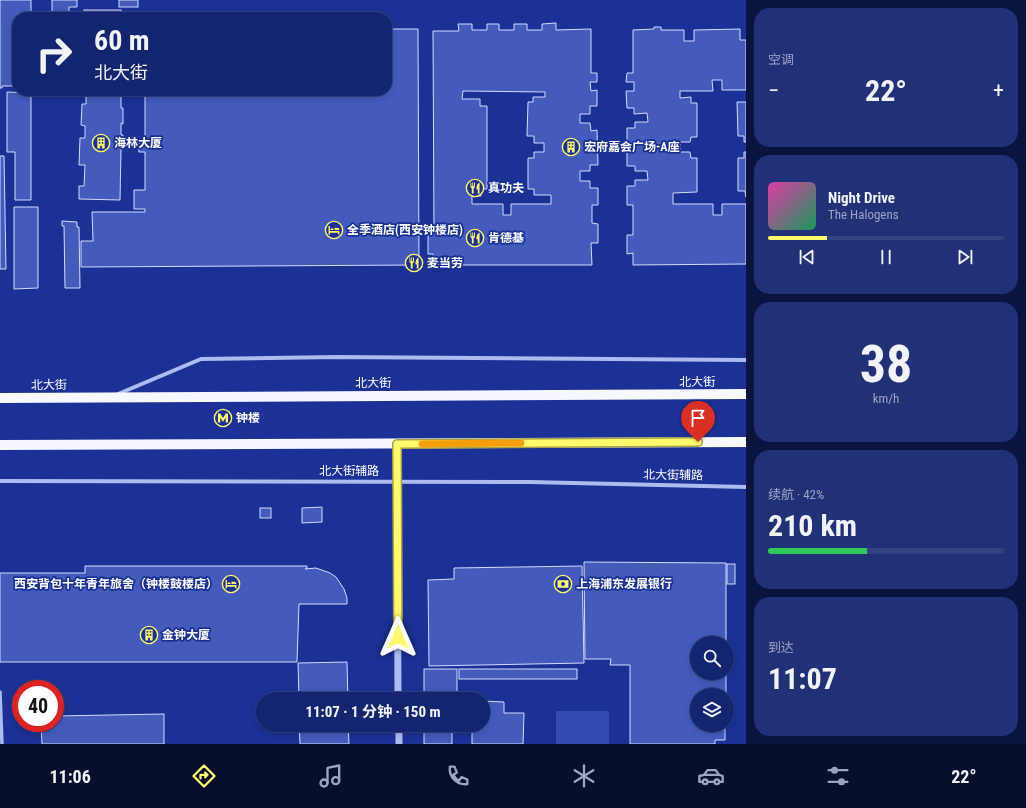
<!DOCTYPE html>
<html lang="zh">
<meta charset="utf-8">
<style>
:root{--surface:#142570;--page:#213178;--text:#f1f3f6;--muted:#9da5c3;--line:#334283;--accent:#fff96c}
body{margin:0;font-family:"Roboto Condensed","Noto Sans SC",sans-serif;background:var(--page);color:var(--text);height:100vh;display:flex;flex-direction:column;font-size:15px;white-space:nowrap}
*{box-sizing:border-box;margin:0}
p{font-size:13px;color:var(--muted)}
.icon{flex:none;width:22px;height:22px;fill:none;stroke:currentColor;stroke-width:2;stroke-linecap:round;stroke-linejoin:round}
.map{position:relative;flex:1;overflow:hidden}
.drawer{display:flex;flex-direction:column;gap:8px;padding:8px;background:#0b143e;width:280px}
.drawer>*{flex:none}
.guide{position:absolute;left:12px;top:12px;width:380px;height:84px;border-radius:16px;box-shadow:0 2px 6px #0003,0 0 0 1px var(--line);background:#142570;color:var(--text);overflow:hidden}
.buttons{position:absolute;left:690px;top:636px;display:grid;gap:8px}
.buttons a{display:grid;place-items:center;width:44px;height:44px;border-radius:50%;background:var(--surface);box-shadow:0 2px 6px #0003,0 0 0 1px var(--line);font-size:20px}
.speed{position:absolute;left:12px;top:680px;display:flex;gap:8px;font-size:20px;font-weight:700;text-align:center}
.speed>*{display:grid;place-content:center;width:52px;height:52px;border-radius:50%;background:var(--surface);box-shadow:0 2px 6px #0003,0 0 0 1px var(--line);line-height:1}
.speed .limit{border:6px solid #d22;background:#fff;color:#111}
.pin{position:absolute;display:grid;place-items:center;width:34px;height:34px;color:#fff;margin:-41px -17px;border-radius:50% 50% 50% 0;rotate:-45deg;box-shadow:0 0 4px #0007}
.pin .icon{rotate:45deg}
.me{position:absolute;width:44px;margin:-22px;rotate:0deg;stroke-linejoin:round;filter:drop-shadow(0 0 3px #0008)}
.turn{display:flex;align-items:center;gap:14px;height:84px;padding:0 16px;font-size:18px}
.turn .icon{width:52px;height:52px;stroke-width:2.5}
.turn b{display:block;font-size:28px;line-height:34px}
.big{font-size:30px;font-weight:700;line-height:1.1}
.drawer .widget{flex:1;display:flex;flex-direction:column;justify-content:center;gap:6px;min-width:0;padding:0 14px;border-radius:16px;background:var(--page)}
.drawer .dial{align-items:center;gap:0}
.dial b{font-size:52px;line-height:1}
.song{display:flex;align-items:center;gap:12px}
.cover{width:48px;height:48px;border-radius:6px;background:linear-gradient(135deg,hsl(320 70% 55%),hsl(150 70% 35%))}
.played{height:4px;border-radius:2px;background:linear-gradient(90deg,var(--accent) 25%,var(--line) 25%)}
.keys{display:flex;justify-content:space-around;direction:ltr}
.heat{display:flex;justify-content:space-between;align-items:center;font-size:22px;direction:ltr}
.charge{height:6px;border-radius:3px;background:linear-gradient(90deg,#34c759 42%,var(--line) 0)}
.trip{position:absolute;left:256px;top:692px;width:234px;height:40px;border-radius:20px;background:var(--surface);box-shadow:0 2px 6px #0003,0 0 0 1px var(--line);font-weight:700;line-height:40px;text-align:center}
.dock{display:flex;height:64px;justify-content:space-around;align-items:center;background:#080f2d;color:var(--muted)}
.dock .icon{width:28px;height:28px}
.dock .on{color:var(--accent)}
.dock b{font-size:18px;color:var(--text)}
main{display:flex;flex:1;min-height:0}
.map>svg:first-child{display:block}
.green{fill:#324cb4}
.building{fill:#445bbc;stroke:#d4dcfb;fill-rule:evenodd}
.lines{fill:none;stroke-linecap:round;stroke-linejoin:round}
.pedestrian{stroke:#adbbf0;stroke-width:3.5}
.minor{stroke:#adbbf0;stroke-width:4}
.tertiary{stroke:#adbbf0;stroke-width:7}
.primary{stroke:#f6f7ff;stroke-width:10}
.route-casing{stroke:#a6a246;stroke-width:10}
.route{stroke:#fff96c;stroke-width:7}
.slow{stroke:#f59e0b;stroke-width:7}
.labels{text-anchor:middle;stroke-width:3.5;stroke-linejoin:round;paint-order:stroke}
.poi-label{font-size:12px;font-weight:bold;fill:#fff;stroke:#1b3195;text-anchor:start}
.street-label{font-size:12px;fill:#fff;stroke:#1b3195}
</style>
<main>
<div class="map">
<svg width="746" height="744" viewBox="0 0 746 744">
<rect width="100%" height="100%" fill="#1b3195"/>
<!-- green -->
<rect class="green" x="556" y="711" width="53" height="33"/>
<!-- building -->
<g class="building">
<path d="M0 0H31V17H17V86H2V88H0Z"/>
<path d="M52 0H77V7H69V17H52Z"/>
<rect x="119" y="0" width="19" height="7"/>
<rect x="84" y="10" width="37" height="7"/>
<path d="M556 23V30L591 29V73H597V82H590L591 91 597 90V106H590V114H580V123H590L591 131 597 130 598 165H590V171H580V181H590V188H598V205H592V223L598 224V243H591L592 265H433V254H428V234H434L433 31H459L458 24H472V30H487V24H499V30H514V24H527V30H542V24ZM463 91 545 92V97H533V102H528L527 136H534V143H544V152H534V158H528V189H534V195H551V204H511V215H503V204H472V196H481L480 189H487V106H480V99H462Z"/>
<path d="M654 27H661V30H684V41H694V30L740 29V40H746V90H722V80H712L713 91H680V98L691 97V103H697V137H691L690 142H680V152H690L691 158H697V192L673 193V204H713V215H722V204H746V264L633 265V253L627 254V235H633V205H627V186H635V180H648L647 171H635V166H627V128H635V122H648L647 113 634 114V108H627L626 91H634V82H626L627 73H633V30L654 29Z"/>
<path d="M387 29H418L419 265 81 267V241H93L92 212H145V209H134V190H145V152H139L138 143H145V91H387Z"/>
<path d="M81 91H121V108H123V124L121 123V135H123V149H121L120 200 79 199V186H84L85 165H79L80 138H85V126L81 125 82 104H86V93H81Z"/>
<path d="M7 92 31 93V200H15V152H7Z"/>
<path d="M737 102H746V142H744V136H738Z"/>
<path d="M744 152H746V197L745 191H738V158H744Z"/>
<path d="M0 156H4L6 269H0Z"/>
<path d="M14 207H38V288L14 289Z"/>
<path d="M62 221 77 222V227H79L80 288H65L64 226H62Z"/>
<path d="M322 507V522L302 523V508Z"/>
<rect x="260" y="508" width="11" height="10"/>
<path d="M584 562 726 563V643H697V673H726V695H697V725H725V740H715V744H630V665H610L611 659H585Z"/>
<rect x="727" y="564" width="8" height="20"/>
<path d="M85 566H307V568L305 569 316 568 330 573 336 577 344 589 347 598V604H299L297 662H0V573H85Z"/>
<path d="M582 566 584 663 429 666 428 580 454 579V568Z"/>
<path d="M347 662 348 699H299L298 663Z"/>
<rect x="424" y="669" width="33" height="30"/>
<rect x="459" y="669" width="118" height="10"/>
<path d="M483 701 504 702V713H524L523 744H472V725H483Z"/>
<path d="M164 714V744H42L41 723H55V716Z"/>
<path d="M299 725H348L349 744H300Z"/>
<rect x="424" y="725" width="28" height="19"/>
</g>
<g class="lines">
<!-- pedestrian -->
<path class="pedestrian" d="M0 692 2 744"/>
<!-- minor -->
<g class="minor">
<path d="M118 394 201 359 336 357 746 360"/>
<path d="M0 481 530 482 746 487"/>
</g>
<!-- tertiary -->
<g class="tertiary">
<path d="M397 444 398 699"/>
<path d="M399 725V744"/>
</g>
<!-- primary -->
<g class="primary">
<path d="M0 398 746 394"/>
<path d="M0 445 746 442"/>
</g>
</g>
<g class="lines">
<defs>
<path id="route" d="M398 637 397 444 698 442"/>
</defs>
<!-- route casing -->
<use href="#route" class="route-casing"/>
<!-- route -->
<use href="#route" class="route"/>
<!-- slow -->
<path class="slow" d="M422 444 521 443"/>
</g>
<!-- icons -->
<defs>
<symbol id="building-ring" viewBox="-11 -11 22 22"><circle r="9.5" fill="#1b3195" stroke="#fff96c" stroke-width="1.5"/><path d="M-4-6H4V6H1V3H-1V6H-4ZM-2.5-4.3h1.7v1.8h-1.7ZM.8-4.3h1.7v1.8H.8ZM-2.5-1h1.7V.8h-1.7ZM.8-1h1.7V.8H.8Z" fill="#fff96c"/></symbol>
<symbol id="restaurant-ring" viewBox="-11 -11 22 22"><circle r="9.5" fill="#1b3195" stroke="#fff96c" stroke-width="1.5"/><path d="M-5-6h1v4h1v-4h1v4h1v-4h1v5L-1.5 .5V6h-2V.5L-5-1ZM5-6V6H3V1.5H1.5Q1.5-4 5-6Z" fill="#fff96c"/></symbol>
<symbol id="hotel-ring" viewBox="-11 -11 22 22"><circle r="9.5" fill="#1b3195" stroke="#fff96c" stroke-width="1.5"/><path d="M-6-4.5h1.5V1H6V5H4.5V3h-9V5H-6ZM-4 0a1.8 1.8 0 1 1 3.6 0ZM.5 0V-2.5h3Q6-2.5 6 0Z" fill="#fff96c"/></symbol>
<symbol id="metro-ring" viewBox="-11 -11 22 22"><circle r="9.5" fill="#1b3195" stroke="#fff96c" stroke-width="1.5"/><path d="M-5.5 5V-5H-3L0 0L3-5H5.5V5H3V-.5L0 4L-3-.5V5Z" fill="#fff96c"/></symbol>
<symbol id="bank-ring" viewBox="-11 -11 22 22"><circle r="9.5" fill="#1b3195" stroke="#fff96c" stroke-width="1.5"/><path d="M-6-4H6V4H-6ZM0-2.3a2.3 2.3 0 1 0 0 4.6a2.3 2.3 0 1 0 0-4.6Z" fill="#fff96c"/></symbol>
</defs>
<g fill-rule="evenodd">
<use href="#building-ring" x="91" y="133" width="20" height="20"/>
<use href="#building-ring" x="561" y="137" width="20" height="20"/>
<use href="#restaurant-ring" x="465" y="178" width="20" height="20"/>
<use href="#hotel-ring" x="324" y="220" width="20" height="20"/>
<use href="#restaurant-ring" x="465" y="228" width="20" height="20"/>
<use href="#restaurant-ring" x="404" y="253" width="20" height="20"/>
<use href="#metro-ring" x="213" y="408" width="20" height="20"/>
<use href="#hotel-ring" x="221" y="574" width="20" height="20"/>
<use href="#bank-ring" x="553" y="574" width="20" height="20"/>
<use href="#building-ring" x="139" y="625" width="20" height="20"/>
</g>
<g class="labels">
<!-- poi labels -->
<g class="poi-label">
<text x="114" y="147">海林大厦</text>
<text x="584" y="151">宏府嘉会广场-A座</text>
<text x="488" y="192">真功夫</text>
<text x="347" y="234">全季酒店(西安钟楼店)</text>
<text x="488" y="242">肯德基</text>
<text x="427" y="267">麦当劳</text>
<text x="236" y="422">钟楼</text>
<text x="218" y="588" text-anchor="end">西安背包十年青年旅舍（钟楼鼓楼店）</text>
<text x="576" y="588">上海浦东发展银行</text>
<text x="162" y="639">金钟大厦</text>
</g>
<!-- street labels -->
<g class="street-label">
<text x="697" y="386">北大街</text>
<text x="373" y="387">北大街</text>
<text transform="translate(49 385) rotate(-1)" y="4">北大街</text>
<text x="349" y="475">北大街辅路</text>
<text transform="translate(673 475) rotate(1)" y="4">北大街辅路</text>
</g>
</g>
</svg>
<div class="buttons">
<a><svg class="icon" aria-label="search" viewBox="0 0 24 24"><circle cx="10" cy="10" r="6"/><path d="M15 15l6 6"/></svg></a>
<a><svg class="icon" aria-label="layers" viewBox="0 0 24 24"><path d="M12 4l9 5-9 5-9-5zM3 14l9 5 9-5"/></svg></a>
</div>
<div class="speed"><div class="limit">40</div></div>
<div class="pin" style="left:698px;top:442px;background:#d93025"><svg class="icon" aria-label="arrive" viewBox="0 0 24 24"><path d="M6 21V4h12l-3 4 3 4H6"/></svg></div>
<svg class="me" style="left:398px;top:637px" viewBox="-20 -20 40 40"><path d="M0-17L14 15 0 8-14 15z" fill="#fff96c" stroke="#fff" stroke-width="4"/></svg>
<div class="trip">11:07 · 1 分钟 · 150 m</div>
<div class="guide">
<div class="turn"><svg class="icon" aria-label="right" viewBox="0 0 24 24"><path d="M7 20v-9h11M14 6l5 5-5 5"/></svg><div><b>60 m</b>北大街</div></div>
</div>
</div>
<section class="drawer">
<div class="widget"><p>空调</p>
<div class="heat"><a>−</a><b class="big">22°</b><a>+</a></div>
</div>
<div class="widget">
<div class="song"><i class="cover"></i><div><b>Night Drive</b><p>The Halogens</p></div></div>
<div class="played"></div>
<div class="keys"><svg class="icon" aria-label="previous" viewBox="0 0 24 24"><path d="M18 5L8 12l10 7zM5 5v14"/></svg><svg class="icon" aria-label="pause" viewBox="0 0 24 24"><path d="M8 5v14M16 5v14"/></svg><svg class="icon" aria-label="next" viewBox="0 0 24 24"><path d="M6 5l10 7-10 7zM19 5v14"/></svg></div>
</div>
<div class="widget dial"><b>38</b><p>km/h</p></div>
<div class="widget"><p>续航 · 42%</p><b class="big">210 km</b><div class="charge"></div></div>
<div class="widget"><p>到达</p><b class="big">11:07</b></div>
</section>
</main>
<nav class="dock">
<b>11:06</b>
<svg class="icon on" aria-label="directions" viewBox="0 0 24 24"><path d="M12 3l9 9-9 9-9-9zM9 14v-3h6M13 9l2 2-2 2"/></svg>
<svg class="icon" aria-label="music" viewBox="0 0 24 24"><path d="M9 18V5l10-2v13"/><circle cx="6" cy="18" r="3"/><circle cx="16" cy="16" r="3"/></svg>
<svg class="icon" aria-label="phone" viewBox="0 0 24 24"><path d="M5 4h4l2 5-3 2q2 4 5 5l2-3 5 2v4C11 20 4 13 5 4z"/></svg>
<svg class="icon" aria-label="climate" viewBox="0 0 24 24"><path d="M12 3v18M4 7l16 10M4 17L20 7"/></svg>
<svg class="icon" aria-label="car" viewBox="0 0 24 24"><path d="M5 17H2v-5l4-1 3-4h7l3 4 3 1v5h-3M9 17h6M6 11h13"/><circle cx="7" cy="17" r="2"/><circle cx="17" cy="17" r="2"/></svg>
<svg class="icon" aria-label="filters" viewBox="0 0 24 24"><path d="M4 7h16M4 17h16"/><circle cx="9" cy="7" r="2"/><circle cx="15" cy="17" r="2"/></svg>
<b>22°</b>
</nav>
